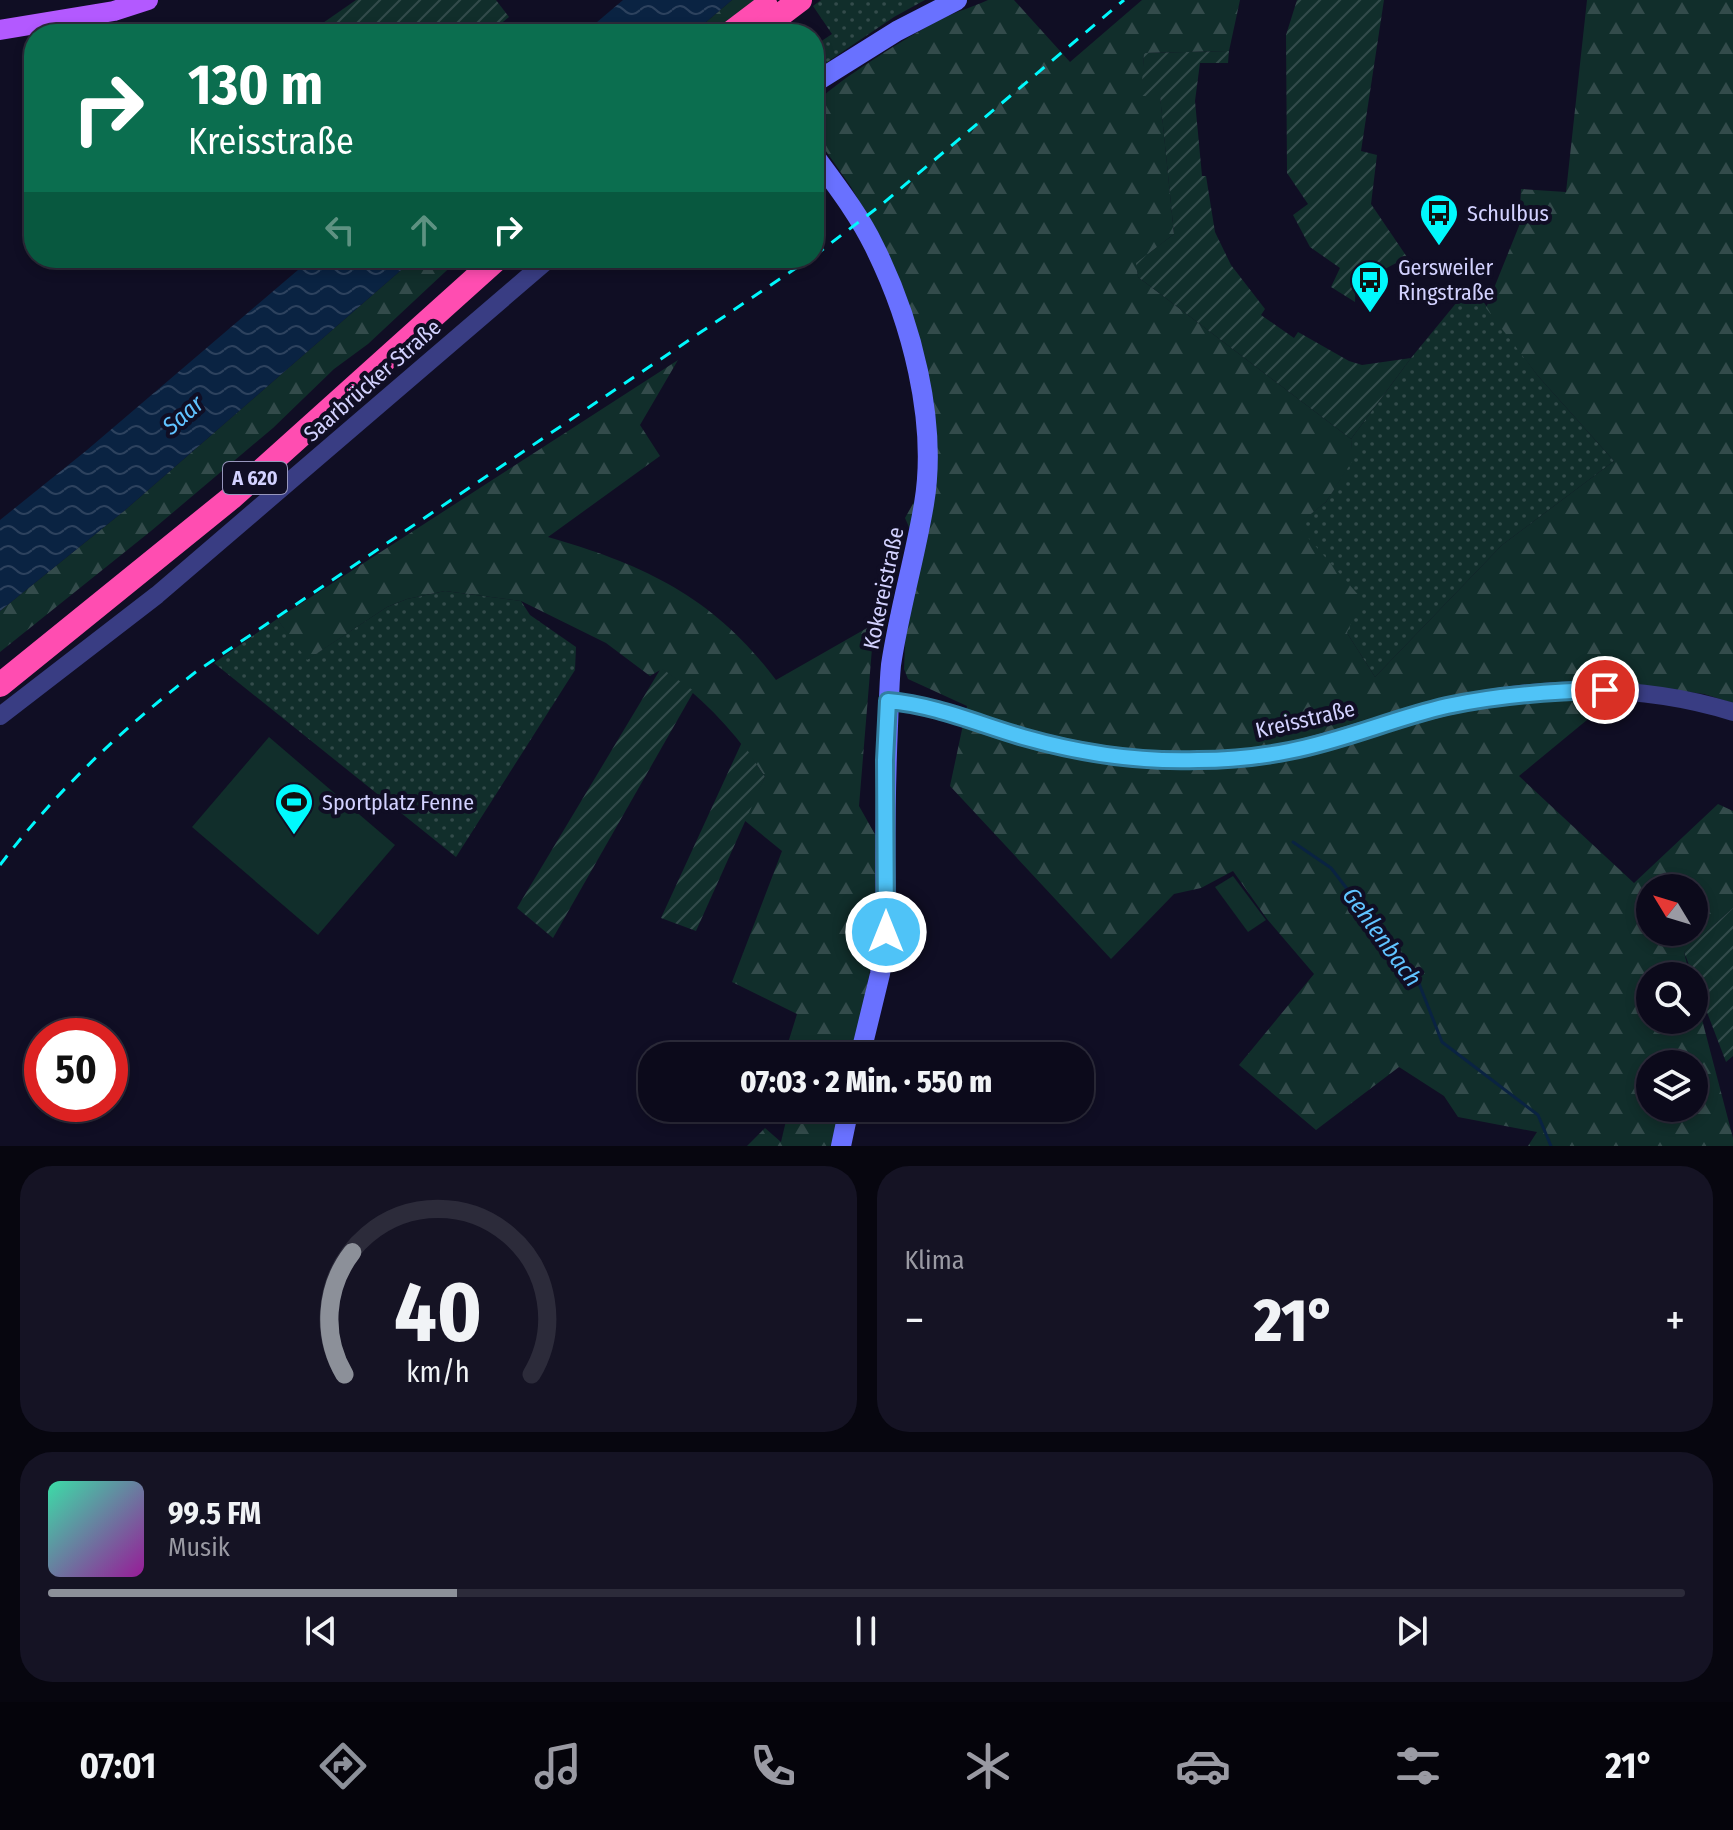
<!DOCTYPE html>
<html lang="de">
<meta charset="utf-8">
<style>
:root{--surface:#0c0a1b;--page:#151324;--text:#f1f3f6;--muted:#9a9aa3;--line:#2c2b3a;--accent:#8c9099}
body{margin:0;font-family:"Fira Sans Condensed",sans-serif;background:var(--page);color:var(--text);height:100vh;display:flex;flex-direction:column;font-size:30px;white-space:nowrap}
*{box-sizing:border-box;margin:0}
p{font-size:26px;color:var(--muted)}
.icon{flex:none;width:44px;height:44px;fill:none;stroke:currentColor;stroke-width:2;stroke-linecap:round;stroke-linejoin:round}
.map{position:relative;height:1146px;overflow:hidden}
.details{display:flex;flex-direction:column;gap:20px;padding:20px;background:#07060f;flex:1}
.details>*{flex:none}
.hud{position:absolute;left:24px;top:24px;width:800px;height:244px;border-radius:32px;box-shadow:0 4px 12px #0003,0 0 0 2px var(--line);background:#0b6e4f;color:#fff;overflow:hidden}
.needle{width:52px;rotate:308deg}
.controls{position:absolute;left:1636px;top:874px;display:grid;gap:16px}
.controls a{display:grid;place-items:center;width:72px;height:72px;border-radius:50%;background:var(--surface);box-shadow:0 4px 12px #0003,0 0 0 2px var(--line);font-size:40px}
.speed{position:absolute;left:24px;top:1018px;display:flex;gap:16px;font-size:40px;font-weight:700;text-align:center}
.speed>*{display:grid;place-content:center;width:104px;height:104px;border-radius:50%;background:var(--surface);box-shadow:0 4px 12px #0003,0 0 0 2px var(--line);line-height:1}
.speed .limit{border:12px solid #d22;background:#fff;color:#111}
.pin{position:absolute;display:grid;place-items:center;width:68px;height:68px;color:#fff;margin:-34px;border:4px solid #fff;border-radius:50%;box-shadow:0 2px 8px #0007}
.me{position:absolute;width:88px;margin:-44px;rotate:0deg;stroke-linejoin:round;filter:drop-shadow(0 0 6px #0008)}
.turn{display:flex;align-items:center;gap:28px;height:168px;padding:0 32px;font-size:36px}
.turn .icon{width:104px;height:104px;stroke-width:2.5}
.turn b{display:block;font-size:56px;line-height:68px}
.lanes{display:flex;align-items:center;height:76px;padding:0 32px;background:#0003;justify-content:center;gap:40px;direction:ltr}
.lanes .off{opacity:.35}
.big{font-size:60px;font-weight:800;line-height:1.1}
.details .tile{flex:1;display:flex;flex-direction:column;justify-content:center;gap:12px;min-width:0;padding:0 28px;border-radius:32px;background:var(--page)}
.details .dial{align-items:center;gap:0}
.dial svg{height:208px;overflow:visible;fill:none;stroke:var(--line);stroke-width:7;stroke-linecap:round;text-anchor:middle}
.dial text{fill:var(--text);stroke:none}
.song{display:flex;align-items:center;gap:24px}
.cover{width:96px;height:96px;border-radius:12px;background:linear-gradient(135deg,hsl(160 70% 55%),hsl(300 70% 35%))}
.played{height:8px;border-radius:4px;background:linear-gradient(90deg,var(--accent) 25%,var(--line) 25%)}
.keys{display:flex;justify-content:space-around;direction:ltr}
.heat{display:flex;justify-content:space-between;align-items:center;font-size:44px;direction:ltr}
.details .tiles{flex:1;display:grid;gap:20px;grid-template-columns:1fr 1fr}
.tile:last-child{grid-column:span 2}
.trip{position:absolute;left:638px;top:1042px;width:456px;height:80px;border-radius:32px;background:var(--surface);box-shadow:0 4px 12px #0003,0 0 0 2px var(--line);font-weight:800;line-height:80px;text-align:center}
.dock{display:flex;height:128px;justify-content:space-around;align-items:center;background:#05040b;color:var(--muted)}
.dock .icon{width:56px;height:56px}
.dock .current{color:var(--accent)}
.dock b{font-size:36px;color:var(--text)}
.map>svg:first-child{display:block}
.grass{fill:url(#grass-dots)}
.forest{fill:url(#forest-firs);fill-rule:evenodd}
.garden{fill:url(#garden-furrows)}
.pitch{fill:#112e2b}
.water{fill:url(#water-waves)}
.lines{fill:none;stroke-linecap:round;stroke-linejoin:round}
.stream{stroke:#0a2342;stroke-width:3}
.tertiary{stroke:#393d83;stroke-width:18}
.secondary{stroke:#6971ff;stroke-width:20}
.primary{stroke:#b359ff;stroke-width:20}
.motorway{stroke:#ff4db1;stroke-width:24}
.rail{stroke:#00f9fd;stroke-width:3;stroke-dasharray:12 10;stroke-linecap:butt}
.route-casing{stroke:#337fa1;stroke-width:20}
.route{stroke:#4fc3f7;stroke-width:14}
.labels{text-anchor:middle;stroke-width:8;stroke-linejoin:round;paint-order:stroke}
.shield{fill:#100e24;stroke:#9897bd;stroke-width:2}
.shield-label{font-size:20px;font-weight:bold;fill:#d3d2ff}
.poi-label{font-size:22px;fill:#d3d2ff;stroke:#100e24;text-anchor:start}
.street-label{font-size:22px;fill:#d3d2ff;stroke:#100e24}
.water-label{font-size:24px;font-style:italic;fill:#60c3ff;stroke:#100e24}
</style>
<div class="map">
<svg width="1733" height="1146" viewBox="0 0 1733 1146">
<defs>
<pattern id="grass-dots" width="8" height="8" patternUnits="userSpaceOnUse" patternTransform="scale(2)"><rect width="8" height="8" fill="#112e2b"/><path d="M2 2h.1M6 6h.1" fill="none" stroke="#334b4b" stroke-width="1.8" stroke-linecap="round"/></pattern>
<pattern id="forest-firs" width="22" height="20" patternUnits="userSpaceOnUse" patternTransform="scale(2)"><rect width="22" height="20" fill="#112e2b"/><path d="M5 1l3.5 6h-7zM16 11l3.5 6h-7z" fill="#334b4b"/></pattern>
<pattern id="garden-furrows" width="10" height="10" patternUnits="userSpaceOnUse" patternTransform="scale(2)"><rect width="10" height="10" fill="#112e2b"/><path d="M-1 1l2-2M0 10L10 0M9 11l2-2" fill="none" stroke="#334b4b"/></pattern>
<pattern id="water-waves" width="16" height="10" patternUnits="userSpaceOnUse" patternTransform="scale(2)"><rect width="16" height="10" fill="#0a2342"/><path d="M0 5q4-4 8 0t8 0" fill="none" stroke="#2d425e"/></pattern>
</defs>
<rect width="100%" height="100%" fill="#100e24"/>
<!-- grass -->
<g class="grass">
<path d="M821 0H925L894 17 814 71V46L832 34 813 6Z"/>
<path d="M1471 285 1538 376 1614 461 1502 545 1375 677 1347 633 1296 525 1326 502 1352 460 1351 439 1411 358Z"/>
<path d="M445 591 521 601 530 615 576 647 575 670 456 857 214 663 277 619 308 659 387 607 407 599Z"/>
</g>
<!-- forest -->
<g class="forest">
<path d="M732 0H756L709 34H692Z"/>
<path d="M988 0H1014L1070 62 1142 0H1240L1229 51 1144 53 1142 96 1160 95 1174 234 1137 263 1138 277 1351 439 1353 460 1326 502 1297 525 1361 598 1347 633 1375 677 1502 545 1614 461 1538 376 1486 308 1519 226 1521 189 1566 192 1587 0H1733V703L1704 694 1634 685 1630 702 1593 715 1519 776 1634 883 1718 804 1733 811V908L1684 952 1690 976H1650V1020H1694V989L1733 1138V1146H1528L1537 1132 1458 1117 1444 1096 1399 1067 1316 1130 1239 1065 1314 974 1267 919 1233 871 1201 888 1174 894 1111 959 950 786 967 706 908 679 904 669 906 619 922 557 905 518 937 461 928 392 873 225 851 187 814 134V106C826 87 918 30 942 19 957 11 973 7 988 0ZM1650 888H1694V932H1650ZM1650 1064H1694V1108H1650Z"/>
<path d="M415 258H460L368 344 334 369 273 428 151 531 0 652V611L124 511Z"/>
<path d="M678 360 640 425 660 456 548 537C645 565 714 597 776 680L874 624 859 806 876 836 878 930 853 1056H784L797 1014 732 982 782 851 744 820 765 777C737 734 704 698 662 669L650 676 606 643 521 601 445 591 407 599 387 607 307 660 277 619Z"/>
<path d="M789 1108H841L832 1146H747L765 1128 781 1142Z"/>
</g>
<!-- garden -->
<g class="garden">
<path d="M356 0H496L509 17 488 34H307Z"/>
<path d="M1297 0H1384L1361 151 1377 155 1371 204 1407 257 1385 269 1356 276 1355 302 1331 287 1340 268 1310 247 1293 215 1308 204 1287 173 1286 35Z"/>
<path d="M1229 51 1228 63H1200L1195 101 1202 176H1206L1215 232 1231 265 1265 309 1261 315 1294 338 1298 332 1349 361 1362 365 1411 358 1351 439 1138 277 1136 263 1174 234 1160 96H1141L1144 53Z"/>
<path d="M661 668 694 691 553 938 517 908Z"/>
<path d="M742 742 765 777 696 931 661 918Z"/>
<path d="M1733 908V1056L1726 1062 1684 952Z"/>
</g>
<!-- pitch -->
<g class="pitch">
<path d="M269 737 395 845 318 935 192 827Z"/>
<path d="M1233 876 1266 920 1248 932 1215 887Z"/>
</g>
<!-- water -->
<g class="water">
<path d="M623 0H732L692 34H583Z"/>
<path d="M312 258H415L124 511 0 611V520L87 450Z"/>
</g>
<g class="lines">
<!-- stream -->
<path class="stream" d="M1293 842 1331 868 1418 981 1442 1042 1538 1115 1551 1146"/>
<!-- tertiary -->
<g class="tertiary">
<path d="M888 701C936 705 978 724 1023 737 1078 752 1139 762 1197 761 1228 760 1263 757 1293 750 1344 738 1394 719 1445 707 1539 685 1640 683 1733 712"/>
<path d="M0 716 157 595 550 258"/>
</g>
<!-- secondary -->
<g class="secondary">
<path d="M814 83 897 31 957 0"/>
<path d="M814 155C835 184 858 213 874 246 911 320 938 421 924 504 915 558 899 611 891 665 889 685 889 705 888 726 885 794 885 863 886 932L880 974 860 1056"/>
<path d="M841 1146 849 1108"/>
</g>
<!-- primary -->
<path class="primary" d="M0 30 114 11 148 0"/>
<!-- motorway -->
<g class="motorway">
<path d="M729 34 766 6"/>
<path d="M755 34 800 0"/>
<path d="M0 685 231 498 498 258"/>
</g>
<!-- rail -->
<g class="rail">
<path d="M814 256 881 205 1124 0"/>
<path d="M0 865C56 791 123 728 197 671L811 258"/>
</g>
</g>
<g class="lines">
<defs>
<path id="route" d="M886 932 885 760 888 701C936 705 978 724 1023 737 1079 753 1140 762 1198 760 1228 760 1259 757 1289 751 1343 741 1394 718 1447 706 1499 695 1551 691 1605 690"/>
</defs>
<!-- route casing -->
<use href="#route" class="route-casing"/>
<!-- route -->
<use href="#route" class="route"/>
</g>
<!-- icons -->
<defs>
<symbol id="bus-pin" viewBox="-11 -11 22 30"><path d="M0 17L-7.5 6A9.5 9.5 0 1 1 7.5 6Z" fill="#00f9fd" stroke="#100e24"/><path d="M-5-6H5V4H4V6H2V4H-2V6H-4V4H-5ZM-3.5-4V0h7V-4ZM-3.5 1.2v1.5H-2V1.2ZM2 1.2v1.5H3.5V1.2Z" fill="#111"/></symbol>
<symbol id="stadium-pin" viewBox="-11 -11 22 30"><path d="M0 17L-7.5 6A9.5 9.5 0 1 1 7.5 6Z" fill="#00f9fd" stroke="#100e24"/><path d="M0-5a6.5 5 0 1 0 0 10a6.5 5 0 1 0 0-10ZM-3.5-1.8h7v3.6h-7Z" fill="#111"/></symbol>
</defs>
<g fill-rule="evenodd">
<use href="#bus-pin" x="1417" y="191" width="44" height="60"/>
<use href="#bus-pin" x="1348" y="258" width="44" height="60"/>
<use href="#stadium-pin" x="272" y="780" width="44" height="60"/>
</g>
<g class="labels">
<!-- shield labels -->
<rect class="shield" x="223" y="462" width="64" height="32" rx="6"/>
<g class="shield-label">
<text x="255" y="485">A 620</text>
</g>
<!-- poi labels -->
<g class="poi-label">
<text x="1467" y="221">Schulbus</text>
<text x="1398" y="275">Gersweiler<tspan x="1398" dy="25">Ringstraße</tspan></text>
<text x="322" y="810">Sportplatz Fenne</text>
</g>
<!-- street labels -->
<g class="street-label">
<text transform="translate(372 380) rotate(-41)" y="8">Saarbrücker Straße</text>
<text transform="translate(883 588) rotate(-78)" y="8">Kokereistraße</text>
<text transform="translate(1305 719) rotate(-13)" y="8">Kreisstraße</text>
</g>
<!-- water labels -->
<g class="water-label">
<text transform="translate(183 415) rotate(-41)" y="8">Saar</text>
<text transform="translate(1382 937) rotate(54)" y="8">Gehlenbach</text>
</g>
</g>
</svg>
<div class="controls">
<a><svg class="needle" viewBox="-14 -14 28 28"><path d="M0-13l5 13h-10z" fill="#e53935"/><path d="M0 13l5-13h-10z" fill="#9a9aa3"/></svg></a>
<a><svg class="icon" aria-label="search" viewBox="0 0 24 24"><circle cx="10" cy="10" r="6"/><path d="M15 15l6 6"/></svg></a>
<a><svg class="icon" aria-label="layers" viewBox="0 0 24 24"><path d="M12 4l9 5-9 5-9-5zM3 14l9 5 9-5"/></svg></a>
</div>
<div class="speed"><div class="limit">50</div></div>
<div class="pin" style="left:1605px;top:690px;background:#d93025"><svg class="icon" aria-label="arrive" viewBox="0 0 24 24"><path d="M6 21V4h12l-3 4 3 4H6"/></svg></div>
<svg class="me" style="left:886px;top:932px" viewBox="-20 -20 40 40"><circle r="17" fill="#4fc3f7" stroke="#fff" stroke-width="3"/><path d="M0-11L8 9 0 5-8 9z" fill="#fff"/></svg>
<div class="trip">07:03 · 2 Min. · 550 m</div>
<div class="hud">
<div class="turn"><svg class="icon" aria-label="right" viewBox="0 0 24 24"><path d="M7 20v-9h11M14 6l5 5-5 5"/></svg><div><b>130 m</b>Kreisstraße</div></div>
<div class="lanes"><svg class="icon off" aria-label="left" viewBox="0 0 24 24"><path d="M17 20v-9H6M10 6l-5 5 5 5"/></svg><svg class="icon off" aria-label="ahead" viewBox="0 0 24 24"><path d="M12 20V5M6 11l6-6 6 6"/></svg><svg class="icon" aria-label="right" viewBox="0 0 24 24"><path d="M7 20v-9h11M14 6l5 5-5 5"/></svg></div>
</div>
</div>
<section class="details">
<div class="tiles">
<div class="tile dial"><svg viewBox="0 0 100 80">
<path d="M14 69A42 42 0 1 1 86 69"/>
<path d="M14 69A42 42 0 0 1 17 22" stroke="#8c9099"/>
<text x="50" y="56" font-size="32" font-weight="700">40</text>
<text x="50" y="72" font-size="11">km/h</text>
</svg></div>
<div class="tile"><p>Klima</p>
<div class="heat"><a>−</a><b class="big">21°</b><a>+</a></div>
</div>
<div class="tile">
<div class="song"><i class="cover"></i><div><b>99.5 FM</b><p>Musik</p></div></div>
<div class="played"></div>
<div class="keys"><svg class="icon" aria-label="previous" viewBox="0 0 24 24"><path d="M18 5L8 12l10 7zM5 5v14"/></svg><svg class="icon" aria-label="pause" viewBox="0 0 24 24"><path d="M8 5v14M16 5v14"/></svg><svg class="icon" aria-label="next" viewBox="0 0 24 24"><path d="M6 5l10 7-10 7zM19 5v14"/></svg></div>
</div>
</div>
</section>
<nav class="dock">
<b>07:01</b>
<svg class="icon current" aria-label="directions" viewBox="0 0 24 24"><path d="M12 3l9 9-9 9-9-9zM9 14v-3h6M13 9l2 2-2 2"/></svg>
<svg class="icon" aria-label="music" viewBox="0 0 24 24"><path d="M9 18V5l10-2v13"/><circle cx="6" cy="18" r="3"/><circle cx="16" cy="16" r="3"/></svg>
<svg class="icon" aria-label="phone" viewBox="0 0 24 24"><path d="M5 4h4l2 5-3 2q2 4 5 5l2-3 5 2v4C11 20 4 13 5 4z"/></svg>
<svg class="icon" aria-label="climate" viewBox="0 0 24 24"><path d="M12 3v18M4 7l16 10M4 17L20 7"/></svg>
<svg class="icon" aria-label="car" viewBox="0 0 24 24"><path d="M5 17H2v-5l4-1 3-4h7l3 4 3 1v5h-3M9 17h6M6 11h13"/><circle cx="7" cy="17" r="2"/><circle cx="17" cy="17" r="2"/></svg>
<svg class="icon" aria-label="filters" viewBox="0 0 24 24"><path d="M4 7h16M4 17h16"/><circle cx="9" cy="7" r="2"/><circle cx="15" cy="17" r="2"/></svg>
<b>21°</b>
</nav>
